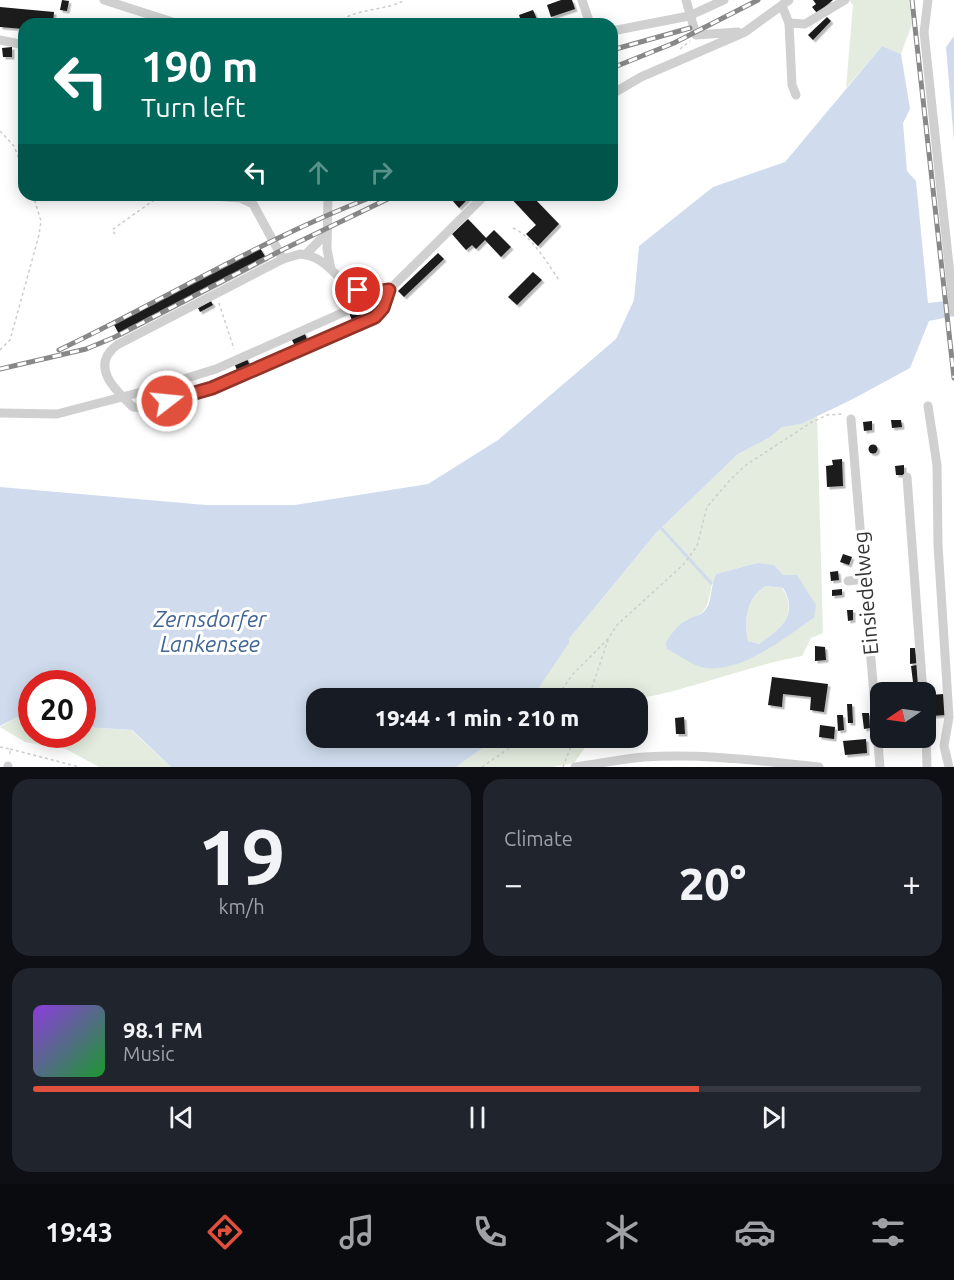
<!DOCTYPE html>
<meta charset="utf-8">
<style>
:root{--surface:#171b24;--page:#20242c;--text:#f1f3f6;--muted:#9ea1a6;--line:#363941;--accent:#e14f3d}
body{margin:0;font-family:Ubuntu,sans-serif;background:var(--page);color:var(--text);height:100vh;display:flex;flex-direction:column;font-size:22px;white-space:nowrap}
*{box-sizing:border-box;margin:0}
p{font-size:20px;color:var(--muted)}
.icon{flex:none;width:33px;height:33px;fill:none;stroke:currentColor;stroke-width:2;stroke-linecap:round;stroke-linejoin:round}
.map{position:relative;height:767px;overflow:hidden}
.panel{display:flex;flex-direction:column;gap:12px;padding:12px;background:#0d0f14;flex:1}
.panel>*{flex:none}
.guide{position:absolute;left:18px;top:18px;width:600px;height:183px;border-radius:18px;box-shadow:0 3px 15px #0003;background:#00695c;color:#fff;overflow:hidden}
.needle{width:39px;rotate:257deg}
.fabs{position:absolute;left:870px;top:682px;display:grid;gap:12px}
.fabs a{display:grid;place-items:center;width:66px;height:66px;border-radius:12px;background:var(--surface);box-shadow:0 3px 15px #0003;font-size:30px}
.speed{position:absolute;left:18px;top:670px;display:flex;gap:12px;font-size:30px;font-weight:700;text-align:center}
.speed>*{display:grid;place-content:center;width:78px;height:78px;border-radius:50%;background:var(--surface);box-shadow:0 3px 15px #0003;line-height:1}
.speed .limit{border:9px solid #d22;background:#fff;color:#111}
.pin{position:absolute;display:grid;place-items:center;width:51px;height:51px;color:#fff;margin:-26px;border:3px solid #fff;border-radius:50%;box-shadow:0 2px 6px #0007}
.me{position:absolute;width:66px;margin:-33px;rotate:74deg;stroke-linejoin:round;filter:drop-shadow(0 0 4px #0008)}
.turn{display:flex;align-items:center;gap:21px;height:126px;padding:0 24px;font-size:27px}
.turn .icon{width:78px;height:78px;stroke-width:2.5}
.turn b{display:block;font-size:42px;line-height:51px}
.lanes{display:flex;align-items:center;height:57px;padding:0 24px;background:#0003;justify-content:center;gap:30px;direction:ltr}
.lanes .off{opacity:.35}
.big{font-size:45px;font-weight:800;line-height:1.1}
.panel .card{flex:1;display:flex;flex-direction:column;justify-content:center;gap:9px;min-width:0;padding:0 21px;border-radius:18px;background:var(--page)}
.panel .dial{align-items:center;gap:0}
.dial b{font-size:78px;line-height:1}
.song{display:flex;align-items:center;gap:18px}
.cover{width:72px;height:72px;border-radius:9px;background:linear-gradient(135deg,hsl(270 70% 55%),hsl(130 70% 35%))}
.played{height:6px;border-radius:3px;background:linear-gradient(90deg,var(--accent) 75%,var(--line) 75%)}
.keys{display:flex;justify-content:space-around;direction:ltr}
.heat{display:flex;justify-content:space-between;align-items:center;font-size:33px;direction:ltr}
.panel .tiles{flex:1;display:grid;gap:12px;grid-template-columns:1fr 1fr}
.card:last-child{grid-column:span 2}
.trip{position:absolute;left:306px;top:688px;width:342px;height:60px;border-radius:18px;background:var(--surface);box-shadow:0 3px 15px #0003;font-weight:800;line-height:60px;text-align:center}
.menu{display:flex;height:96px;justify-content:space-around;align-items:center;background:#090b0e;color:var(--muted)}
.menu .icon{width:42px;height:42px}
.menu .selected{color:var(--accent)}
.menu b{font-size:27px;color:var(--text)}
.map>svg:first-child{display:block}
.green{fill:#e4ecdf;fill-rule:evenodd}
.water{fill:#d0dced;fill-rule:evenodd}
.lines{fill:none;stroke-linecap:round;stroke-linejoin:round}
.stream{stroke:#d0dced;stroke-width:3}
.building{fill:#1a1a1a;filter:url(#shadow)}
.path{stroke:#cdcdcd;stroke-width:1.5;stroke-dasharray:3 3;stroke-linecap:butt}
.minor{stroke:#d0d0d0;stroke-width:9}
.rail-casing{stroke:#888;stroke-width:5}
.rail{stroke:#fff;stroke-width:3;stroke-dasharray:9;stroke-linecap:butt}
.route-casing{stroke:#923328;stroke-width:15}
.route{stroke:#e14f3d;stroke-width:10}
.labels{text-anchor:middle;stroke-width:6;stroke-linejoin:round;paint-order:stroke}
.street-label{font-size:21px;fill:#333;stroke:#fff}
.water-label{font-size:22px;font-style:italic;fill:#416594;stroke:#fff}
</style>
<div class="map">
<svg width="954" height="767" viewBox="0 0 954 767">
<defs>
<filter id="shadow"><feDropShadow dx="2.5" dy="2.5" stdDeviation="0" flood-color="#0004"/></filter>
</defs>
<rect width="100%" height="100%" fill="#fff"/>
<!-- green -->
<g class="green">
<path d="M849 0H909L912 24 901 54 882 46 846 88 853 5Z"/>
<path d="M817 415 823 633 811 638 802 656C747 666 696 688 641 698 610 704 563 699 530 699L569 639 656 533 738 454 769 438 782 426 801 424ZM757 563 783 575 814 618 799 628 705 668 668 649 686 620C715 613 705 596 716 574Z"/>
<path d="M766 586 782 588C799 615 781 629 759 644L748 641C744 620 746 599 766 586Z"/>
<path d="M29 710 31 711 32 735H82L83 727 131 730 171 767H99L66 749 25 742 0 727Z"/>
<path d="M497 738H592L574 763 552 767H456Z"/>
</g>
<!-- water -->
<g class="water">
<path d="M954 36V141L946 47Z"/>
<path d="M882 46 901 54 910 109 903 123 907 171 916 181 928 303 954 300V316L929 321 910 368 853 399 801 424 782 427 769 438 738 454 656 533 569 639V643L531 699H316V738H497L456 767H171L132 730 83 727 82 684H32L31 710 0 726V487L206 505H295L428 484 498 440 616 339 634 300 639 246 713 187 785 162Z"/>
<path d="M757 563 774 565 783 575H797L816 605 814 618C785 637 743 673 705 668 693 666 679 655 667 649L666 642C671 635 677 625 685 621 694 615 702 617 708 606 712 596 711 584 716 574ZM766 586 783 588C799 615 781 629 759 644L748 641C744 620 746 598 766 586Z"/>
</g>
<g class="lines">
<!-- stream -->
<path class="stream" d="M662 529 711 583"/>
</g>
<!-- building -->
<g class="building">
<path d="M62 0 69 1 67 11 60 10Z"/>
<path d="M561 0H572L575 9 551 17 547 5Z"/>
<path d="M813 0H833L817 13 812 7 816 4Z"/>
<path d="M0 7 54 12 53 24H24V29L0 27Z"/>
<path d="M533 10 539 24H522L519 15Z"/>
<path d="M827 17 831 21 813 40 808 35Z"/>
<path d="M12 47V57H3L2 48Z"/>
<path d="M457 195H472L459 208 452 200Z"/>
<path d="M508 195H531L559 224 538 246 526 234 536 225Z"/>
<path d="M468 219 486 238 494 230 511 247 501 257 485 240 476 249 472 245 466 250 452 234Z"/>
<path d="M260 248 266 258 119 334 113 323Z"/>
<path d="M438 253 444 259 404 297 398 291Z"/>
<path d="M533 272 542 280 517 305 508 297Z"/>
<path d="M211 301 213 305 200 312 198 308Z"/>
<path d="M361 307 366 319 354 325 349 313Z"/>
<path d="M304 332 309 344 297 350 291 338Z"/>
<path d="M246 357 252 370 239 375 234 363Z"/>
<path d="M891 420H901L902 427 892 428Z"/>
<path d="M872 421V430L864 431 863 422Z"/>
<circle cx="873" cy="449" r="4.5"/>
<path d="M842 459 843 486 827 487 826 466 833 465 832 460Z"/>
<path d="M904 465V475H896L895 466Z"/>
<path d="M843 554 852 557 849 565 840 562Z"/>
<path d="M838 571 839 580 831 581 830 572Z"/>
<path d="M842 589V595L832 596V590Z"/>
<path d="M847 610H853V620L848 621Z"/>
<path d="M815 646 825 647 826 660 815 661Z"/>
<path d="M910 648H915L917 663 910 664Z"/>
<path d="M917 665 920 689 914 690 911 666Z"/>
<path d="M772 677 828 684 824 712 810 710 811 697 783 694 782 707 768 705Z"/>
<path d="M944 694 946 715 930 716 929 695Z"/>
<path d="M639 702 644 719 638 720V703Z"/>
<path d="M847 704H852L853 723H848Z"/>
<path d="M862 713H869L870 728 864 729Z"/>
<path d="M837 715H843L844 730 838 731Z"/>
<path d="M684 717 685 734H676L675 718Z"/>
<path d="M820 725 835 727 834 739 819 737Z"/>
<path d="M866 739 867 753 845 755 843 741Z"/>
</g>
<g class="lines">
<!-- path -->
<g class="path">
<path d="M338 24C349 9 386 11 405 0"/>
<path d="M680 49 690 41"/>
<path d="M0 131 14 146 24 171"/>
<path d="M513 228C533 237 547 263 559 280"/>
<path d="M115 234 112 230 161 195"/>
<path d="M219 303 234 349"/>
<path d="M0 350 10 340 39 235 41 221 33 195"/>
<path d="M555 699 573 674 608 639 617 625 683 565 697 546 707 507 730 480 746 465 812 422 827 415 844 414"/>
<path d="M588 699 608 640"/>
<path d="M0 747 10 749V755"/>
<path d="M10 749 80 767"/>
<path d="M482 767 524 738"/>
<path d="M563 767 574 738"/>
</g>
<!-- minor -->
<g class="minor">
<path d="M104 0 179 24"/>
<path d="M582 0 590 24"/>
<path d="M686 0 696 35 738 32"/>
<path d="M928 0 924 32 954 312"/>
<path d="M782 6 789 23 805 24 845 0"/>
<path d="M789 23 792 85 796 95"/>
<path d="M612 31 689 16 724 0"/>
<path d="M0 40 24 45"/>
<path d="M612 94 641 77 745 32 789 0"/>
<path d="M199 195 240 198 253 204 283 259"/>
<path d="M328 195 327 249 331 269"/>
<path d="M300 254C338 257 337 301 389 290L383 308 375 317 212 388 145 408 133 407C115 390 89 366 117 345L283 259Z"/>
<path d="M306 254 327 233"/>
<path d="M928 406 937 465 938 545 949 717 944 746 949 767"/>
<path d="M0 413 57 414 145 391 216 369 369 301 389 290 485 195"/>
<path d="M851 419 880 767"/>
<path d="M907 477 923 693"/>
<path d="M848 581 865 579"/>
<path d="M926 734 927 767"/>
<path d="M8 767V766"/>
<path d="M575 767C598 764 621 759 644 757 702 753 761 761 819 767"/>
</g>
<defs>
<g id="rail">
<path d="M912 0 954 378"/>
<path d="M612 50 690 28"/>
<path d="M612 68 674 43 758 0"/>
<path d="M59 350C166 299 266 237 377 195"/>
<path d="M0 369 86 349 115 337 284 249 396 195"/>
</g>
</defs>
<!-- rail casing -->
<use href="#rail" class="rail-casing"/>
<!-- rail -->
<use href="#rail" class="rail"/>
</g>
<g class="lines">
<defs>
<path id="route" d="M167 401 212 388 375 317 383 308 389 290 369 293 358 290"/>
</defs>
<!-- route casing -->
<use href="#route" class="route-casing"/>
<!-- route -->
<use href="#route" class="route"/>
</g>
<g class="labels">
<!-- street labels -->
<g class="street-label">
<text transform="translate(866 593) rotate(-95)" y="7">Einsiedelweg</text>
</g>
<!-- water labels -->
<g class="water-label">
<text x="210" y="627">Zernsdorfer<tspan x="210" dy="25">Lankensee</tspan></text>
</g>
</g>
</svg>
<div class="fabs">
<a><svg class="needle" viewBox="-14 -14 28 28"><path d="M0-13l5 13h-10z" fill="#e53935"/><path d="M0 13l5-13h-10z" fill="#9ea1a6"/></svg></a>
</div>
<div class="speed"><div class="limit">20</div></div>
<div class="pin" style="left:358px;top:290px;background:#d93025"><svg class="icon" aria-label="arrive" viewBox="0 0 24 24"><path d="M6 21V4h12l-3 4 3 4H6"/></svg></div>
<svg class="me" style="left:167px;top:401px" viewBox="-20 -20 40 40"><circle r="17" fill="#e14f3d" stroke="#fff" stroke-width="3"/><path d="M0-11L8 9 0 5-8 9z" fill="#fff"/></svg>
<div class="trip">19:44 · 1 min · 210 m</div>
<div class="guide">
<div class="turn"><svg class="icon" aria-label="left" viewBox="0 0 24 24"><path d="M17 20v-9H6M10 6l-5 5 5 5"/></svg><div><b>190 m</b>Turn left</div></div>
<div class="lanes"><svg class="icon" aria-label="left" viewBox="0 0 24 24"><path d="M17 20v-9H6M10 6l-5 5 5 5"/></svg><svg class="icon off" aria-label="ahead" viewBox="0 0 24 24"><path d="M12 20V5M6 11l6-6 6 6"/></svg><svg class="icon off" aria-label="right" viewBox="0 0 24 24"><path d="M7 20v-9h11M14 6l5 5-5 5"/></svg></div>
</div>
</div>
<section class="panel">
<div class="tiles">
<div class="card dial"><b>19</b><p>km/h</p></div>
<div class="card"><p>Climate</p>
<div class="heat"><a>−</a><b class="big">20°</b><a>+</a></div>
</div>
<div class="card">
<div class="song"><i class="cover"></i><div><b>98.1 FM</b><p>Music</p></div></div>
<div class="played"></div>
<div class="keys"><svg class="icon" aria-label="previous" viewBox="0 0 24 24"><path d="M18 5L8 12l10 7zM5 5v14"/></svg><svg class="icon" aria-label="pause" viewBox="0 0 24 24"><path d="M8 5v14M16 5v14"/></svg><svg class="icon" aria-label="next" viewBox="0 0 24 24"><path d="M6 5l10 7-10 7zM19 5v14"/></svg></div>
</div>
</div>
</section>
<nav class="menu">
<b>19:43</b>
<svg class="icon selected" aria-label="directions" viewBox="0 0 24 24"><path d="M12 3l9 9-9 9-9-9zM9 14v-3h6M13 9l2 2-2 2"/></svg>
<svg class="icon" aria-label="music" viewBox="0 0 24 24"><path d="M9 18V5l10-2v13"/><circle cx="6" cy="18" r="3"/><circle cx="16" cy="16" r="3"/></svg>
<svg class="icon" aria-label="phone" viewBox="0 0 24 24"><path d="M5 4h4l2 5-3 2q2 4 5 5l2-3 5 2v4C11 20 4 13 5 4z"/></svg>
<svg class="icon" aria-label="climate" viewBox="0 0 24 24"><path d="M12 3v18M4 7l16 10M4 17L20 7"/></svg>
<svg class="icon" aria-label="car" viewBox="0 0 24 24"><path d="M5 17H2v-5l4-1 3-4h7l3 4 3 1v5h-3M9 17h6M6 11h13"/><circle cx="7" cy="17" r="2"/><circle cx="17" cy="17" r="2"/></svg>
<svg class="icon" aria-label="filters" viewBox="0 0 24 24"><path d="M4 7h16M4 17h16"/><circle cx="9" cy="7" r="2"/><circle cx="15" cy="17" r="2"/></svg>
</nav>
